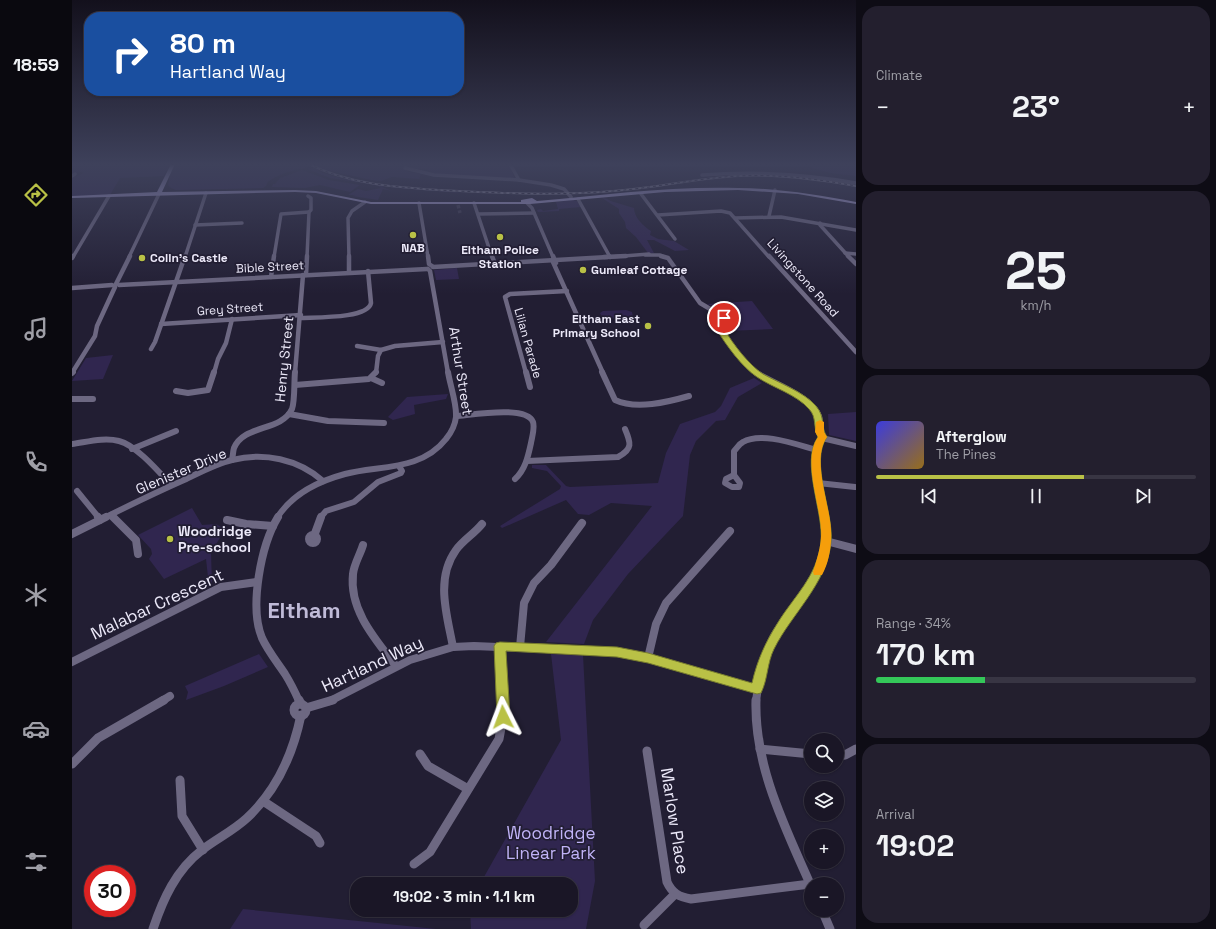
<!DOCTYPE html>
<meta charset="utf-8">
<style>
:root{--surface:#1a1626;--page:#231f2e;--text:#f1f3f6;--muted:#9f9fa7;--line:#383543;--accent:#b9c146}
body{margin:0;font-family:"Space Grotesk",sans-serif;background:var(--page);color:var(--text);height:100vh;display:flex;flex-direction:column;font-size:15px;white-space:nowrap}
*{box-sizing:border-box;margin:0}
p{font-size:13px;color:var(--muted)}
.icon{flex:none;width:22px;height:22px;fill:none;stroke:currentColor;stroke-width:2;stroke-linecap:round;stroke-linejoin:round}
.map{position:relative;flex:1;overflow:hidden}
.drawer{display:flex;flex-direction:column;gap:6px;padding:6px;background:#0e0c15;width:360px}
.drawer>*{flex:none}
.hud{position:absolute;left:12px;top:12px;width:380px;height:84px;border-radius:16px;box-shadow:0 1px 3px #0004,0 0 0 1px var(--line);background:#1a4fa0;color:#fff;overflow:hidden}
.buttons{position:absolute;left:732px;top:733px;display:grid;gap:8px}
.buttons a{display:grid;place-items:center;width:40px;height:40px;border-radius:50%;background:var(--surface);box-shadow:0 1px 3px #0004,0 0 0 1px var(--line);font-size:20px}
.speed{position:absolute;left:12px;top:865px;display:flex;gap:8px;font-size:20px;font-weight:700;text-align:center}
.speed>*{display:grid;place-content:center;width:52px;height:52px;border-radius:50%;background:var(--surface);box-shadow:0 1px 3px #0004,0 0 0 1px var(--line);line-height:1}
.speed .limit{border:6px solid #d22;background:#fff;color:#111}
.pin{position:absolute;display:grid;place-items:center;width:34px;height:34px;color:#fff;margin:-17px;border:2px solid #fff;border-radius:50%;box-shadow:0 1px 4px #0007}
.me{position:absolute;width:44px;margin:-22px;rotate:357deg;stroke-linejoin:round;filter:drop-shadow(0 0 3px #0008)}
.turn{display:flex;align-items:center;gap:14px;height:84px;padding:0 20px;font-size:18px}
.turn .icon{width:52px;height:52px;stroke-width:2.5}
.turn b{display:block;font-size:28px;line-height:34px}
.big{font-size:30px;font-weight:700;line-height:1.1}
.drawer .widget{flex:1;display:flex;flex-direction:column;justify-content:center;gap:6px;min-width:0;padding:0 14px;border-radius:16px;background:var(--page)}
.drawer .dial{align-items:center;gap:0}
.dial b{font-size:52px;line-height:1}
.song{display:flex;align-items:center;gap:12px}
.cover{width:48px;height:48px;border-radius:6px;background:linear-gradient(135deg,hsl(240 70% 55%),hsl(40 70% 35%))}
.played{height:4px;border-radius:2px;background:linear-gradient(90deg,var(--accent) 65%,var(--line) 65%)}
.keys{display:flex;justify-content:space-around;direction:ltr}
.heat{display:flex;justify-content:space-between;align-items:center;font-size:22px;direction:ltr}
.charge{height:6px;border-radius:3px;background:linear-gradient(90deg,#34c759 34%,var(--line) 0)}
.trip{position:absolute;left:278px;top:877px;width:228px;height:40px;border-radius:16px;background:var(--surface);box-shadow:0 1px 3px #0004,0 0 0 1px var(--line);font-weight:700;line-height:40px;text-align:center}
main{display:flex;flex:1;min-height:0}
.menu{display:flex;flex-direction:column;width:72px;justify-content:space-around;align-items:center;background:#0a090f;color:var(--muted)}
.menu .icon{width:28px;height:28px}
.menu .current{color:var(--accent)}
.menu b{font-size:18px;color:var(--text)}
.map>svg:first-child{display:block}
.green{fill:#30264f}
.lines{fill:none;stroke-linecap:round;stroke-linejoin:round}
.minor-tunnel{stroke:#403c51;stroke-width:3.5;stroke-dasharray:3.5 2;stroke-linecap:butt}
.minor-far4{stroke:#6d6882;stroke-width:3.5}
.minor-far3{stroke:#6d6882;stroke-width:4.5}
.minor-far2{stroke:#6d6882;stroke-width:6}
.minor-far1{stroke:#6d6882;stroke-width:8}
.minor{stroke:#6d6882;stroke-width:9}
.major{fill:#b9afe5;fill-rule:evenodd}
.rail-casing{stroke:#9c99ab;stroke-width:2}
.rail{stroke:#221e33;stroke-width:1;stroke-dasharray:3;stroke-linecap:butt}
.route{fill:#b9c146;stroke:#787d2e}
.slow{fill:#f59e0b}
.poi-dot{fill:#b9c146;stroke:#221e33;stroke-width:1.5}
.labels{text-anchor:middle;stroke-width:3.5;stroke-linejoin:round;paint-order:stroke}
.far-poi-label{font-size:12px;font-weight:bold;fill:#ece9f9;stroke:#221e33}
.far-street-label{font-size:12px;fill:#ece9f9;stroke:#221e33}
.street-label{font-size:14px;fill:#ece9f9;stroke:#221e33}
.poi-label{font-size:14px;font-weight:bold;fill:#ece9f9;stroke:#221e33;text-anchor:start}
.near-street-label{font-size:17px;fill:#ece9f9;stroke:#221e33}
.near-park-label{font-size:17px;fill:#c0b3f7;stroke:#221e33}
.near-district-label{font-size:22px;font-weight:bold;fill:#c0bbd8;stroke:#221e33}
</style>
<main>
<nav class="menu">
<b>18:59</b>
<svg class="icon current" aria-label="directions" viewBox="0 0 24 24"><path d="M12 3l9 9-9 9-9-9zM9 14v-3h6M13 9l2 2-2 2"/></svg>
<svg class="icon" aria-label="music" viewBox="0 0 24 24"><path d="M9 18V5l10-2v13"/><circle cx="6" cy="18" r="3"/><circle cx="16" cy="16" r="3"/></svg>
<svg class="icon" aria-label="phone" viewBox="0 0 24 24"><path d="M5 4h4l2 5-3 2q2 4 5 5l2-3 5 2v4C11 20 4 13 5 4z"/></svg>
<svg class="icon" aria-label="climate" viewBox="0 0 24 24"><path d="M12 3v18M4 7l16 10M4 17L20 7"/></svg>
<svg class="icon" aria-label="car" viewBox="0 0 24 24"><path d="M5 17H2v-5l4-1 3-4h7l3 4 3 1v5h-3M9 17h6M6 11h13"/><circle cx="7" cy="17" r="2"/><circle cx="17" cy="17" r="2"/></svg>
<svg class="icon" aria-label="filters" viewBox="0 0 24 24"><path d="M4 7h16M4 17h16"/><circle cx="9" cy="7" r="2"/><circle cx="15" cy="17" r="2"/></svg>
</nav>
<div class="map">
<svg width="784" height="929" viewBox="0 0 784 929">
<rect width="100%" height="100%" fill="#221e33"/>
<!-- green -->
<g class="green">
<path d="M0 164H98L92 176 48 178 38 195 0 196V178L12 173 9 172 0 174Z"/>
<path d="M103 164H236L241 166C225 170 212 171 197 181 193 184 197 185 191 188L104 190 99 188 96 185 98 174Z"/>
<path d="M238 164H437L443 179 365 174 358 172 356 170 338 168 333 171 349 174 347 179 320 177 309 181 299 180 249 169Z"/>
<path d="M728 164H775V165L782 166 784 169V176L758 173Z"/>
<path d="M243 167 248 169 246 171 251 173 272 179 312 185H314L384 192 389 193 326 188 314 186 310 187 320 191 311 189 306 200 280 196 284 195H276L286 189 294 191 309 188 305 185 258 178 238 170H235Z"/>
<path d="M230 170 257 180 288 185 278 192 248 185 233 188 200 187 201 184H203L208 178Z"/>
<path d="M530 198C536 198 537 201 542 202 549 204 555 206 562 208 562 217 571 226 579 231L578 235 586 239 602 241 617 250 603 251 582 240H575L582 253H576L564 237 554 228 553 222 547 213V209Z"/>
<path d="M501 200 505 201 509 207 487 209V211L466 212 465 210 469 209 471 211 486 209 484 202Z"/>
<path d="M385 268 387 279 364 280 362 270Z"/>
<path d="M680 301 701 329 654 331 661 323 653 311 635 304Z"/>
<path d="M554 310 560 312 561 317 535 319 530 317 528 313 531 311Z"/>
<path d="M41 355 31 379 0 381 14 358Z"/>
<path d="M682 378 690 383 666 397 653 420 644 421 624 441 618 455 611 516 556 574 521 620 512 644 474 642 580 506 539 503 517 515 506 514 494 500 430 528 428 526 488 489 489 486 475 471 460 468V465H474L494 486 498 487 586 483 594 453 608 424 643 412 649 406 658 388Z"/>
<path d="M376 394 374 399 342 405 343 414 321 420 316 417 335 397Z"/>
<path d="M784 412V441L757 435 756 414Z"/>
<path d="M120 508 130 525 144 524 149 527H155L139 552 140 585 137 586 134 559 92 579 77 559 80 554 79 549 66 535Z"/>
<path d="M187 654 196 667 152 686 114 700 116 692 113 686Z"/>
<path d="M479 654 511 655 523 881 514 929H399L398 910H499V884H408L489 740Z"/>
<path d="M171 909 364 929H158Z"/>
</g>
<g class="lines">
<!-- minor-tunnel -->
<path class="minor-tunnel" d="M386 205 388 213"/>
<!-- minor-far4 -->
<g class="minor-far4">
<path d="M438 164 447 180"/>
<path d="M333 168 362 175 447 180 479 185 492 189 499 197"/>
<path d="M630 175C682 171 733 174 784 183"/>
<path d="M0 176 3 174"/>
<path d="M569 194 603 239"/>
<path d="M506 199 538 257"/>
<path d="M347 203 356 257"/>
<path d="M402 203 420 257"/>
<path d="M455 203 460 208 481 257"/>
<path d="M406 214 462 213"/>
<path d="M586 215 649 211 658 213 697 257"/>
<path d="M697 216 703 190"/>
<path d="M663 218 709 217 784 230"/>
<path d="M748 223V225L777 257"/>
<path d="M123 225 170 223"/>
<path d="M773 253 784 254"/>
<path d="M573 255H588L592 257"/>
<path d="M1 257 37 196"/>
<path d="M57 257 87 194"/>
<path d="M113 257 134 193"/>
<path d="M202 257 209 214 237 212"/>
<path d="M235 257 237 212 239 210V198L236 196"/>
<path d="M277 257 276 218 280 211 293 202"/>
<path d="M539 257 577 254"/>
</g>
<!-- minor-far3 -->
<g class="minor-far3">
<path d="M277 256V272"/>
<path d="M356 256 357 264 360 266"/>
<path d="M420 256 423 264"/>
<path d="M481 256 484 263"/>
<path d="M537 256 538 257"/>
<path d="M589 256 596 258 628 303 650 316 652 319 649 328 658 345 684 373"/>
<path d="M697 256 784 352"/>
<path d="M776 256 784 264"/>
<path d="M532 257 554 256"/>
<path d="M0 258 1 256"/>
<path d="M482 260 481 262 531 373"/>
<path d="M361 267 536 257"/>
<path d="M356 269 358 271 376 373"/>
<path d="M234 275 235 256"/>
<path d="M199 277 202 256"/>
<path d="M44 284 58 256"/>
<path d="M47 285 355 269"/>
<path d="M0 288 40 285"/>
<path d="M228 318C242 317 296 319 299 303L296 271"/>
<path d="M89 324 229 315"/>
<path d="M285 346 309 350"/>
<path d="M79 349 83 342 113 256"/>
<path d="M0 373 23 336 25 326 43 287"/>
<path d="M142 373 146 359 154 343 160 319"/>
<path d="M223 373 231 275"/>
<path d="M304 373 306 356 309 350 323 346 371 342"/>
<path d="M454 373 433 297 438 294 495 291"/>
</g>
<!-- minor-far2 -->
<g class="minor-far2">
<path d="M454 372 458 387"/>
<path d="M530 372 543 400C564 410 596 402 617 396"/>
<path d="M683 372C700 383 739 396 747 416 749 423 748 431 750 438"/>
<path d="M0 373 1 372"/>
<path d="M299 378 310 383"/>
<path d="M223 385 297 379 304 372"/>
<path d="M104 391 116 393 136 390 142 372"/>
<path d="M0 399H21"/>
<path d="M217 414 256 421 312 423"/>
<path d="M384 416C399 415 455 405 461 422 463 428 460 437 459 443 456 457 453 470 443 479"/>
<path d="M750 438 784 446"/>
<path d="M750 438C736 463 749 492 753 518"/>
<path d="M0 444C15 442 32 437 47 441 64 445 87 472 99 485"/>
<path d="M60 449 104 431"/>
<path d="M160 460C161 456 161 451 162 448 172 424 209 432 220 409 223 401 222 381 223 372"/>
<path d="M455 461 546 457C561 449 559 443 553 429"/>
<path d="M662 475 668 483 667 487H660L653 483 654 479Z"/>
<path d="M662 475V451C665 448 667 444 671 442 689 431 726 445 745 450"/>
<path d="M746 483 783 487"/>
<path d="M5 491 27 518"/>
<path d="M39 515 42 518"/>
<path d="M32 518C58 505 85 492 112 480 127 473 143 464 160 460 192 452 226 459 251 481"/>
<path d="M205 518C220 494 247 481 273 474 308 465 349 471 374 439 379 433 383 425 384 417 385 404 378 385 376 372"/>
<path d="M248 518 254 511 282 502 306 482 329 473 330 471 327 466"/>
</g>
<!-- minor-far1 -->
<g class="minor-far1">
<path d="M26 517 28 520"/>
<path d="M41 517 64 540 66 554"/>
<path d="M206 517C189 545 177 607 190 638 196 651 205 662 213 674 218 682 223 692 227 701"/>
<path d="M155 520 174 524 201 526"/>
<path d="M0 534 34 517"/>
<circle cx="241" cy="539" r="4"/>
<path d="M242 536 249 517"/>
<path d="M754 541 784 549"/>
<path d="M291 545C288 555 282 564 281 574 277 610 303 639 324 666"/>
<path d="M428 646 430 701"/>
<path d="M381 647C375 615 363 579 384 550 391 540 402 534 410 524"/>
<path d="M448 647 452 603 462 583 479 565 510 523"/>
<path d="M576 658 584 624 594 603 658 531"/>
<path d="M0 662 149 587 185 582"/>
<path d="M90 701 98 696"/>
<path d="M258 701 338 660 381 647 402 646 545 652 576 658 685 689"/>
<path d="M684 701C687 679 691 656 702 636 726 595 761 571 753 517"/>
</g>
<!-- minor -->
<g class="minor">
<path d="M227 700 229 704"/>
<path d="M684 700C682 766 713 827 739 886"/>
<circle cx="228" cy="710" r="6"/>
<path d="M234 708 261 700"/>
<path d="M688 749 739 754"/>
<path d="M575 751 595 882C600 893 607 897 619 899L738 884"/>
<path d="M348 754 356 766 396 789"/>
<path d="M765 756 773 755 784 749"/>
<path d="M0 764 26 738 92 700"/>
<path d="M108 780 110 816 131 850"/>
<path d="M191 801 244 836 248 843"/>
<path d="M342 864 358 852 427 739 431 717 430 700"/>
<path d="M750 910 758 929"/>
<path d="M572 925 603 894"/>
<path d="M81 929C91 899 104 870 130 850 144 839 161 831 175 818 204 791 221 754 229 715"/>
</g>
<!-- major -->
<path class="major" d="M99 164H103L90 192 223 190 244 191 299 202H449V200L460 198 465 201C532 195 599 186 666 188 706 188 745 195 784 202V204L726 194 666 190 593 192 458 204H299L244 193 223 192 0 198V196L85 192Z"/>
<defs>
<path id="rail" d="M237 164C276 184 323 187 366 190 424 193 483 196 541 191 583 188 625 178 667 176 706 174 745 179 784 186"/>
</defs>
<!-- rail casing -->
<use href="#rail" class="rail-casing"/>
<!-- rail -->
<use href="#rail" class="rail"/>
</g>
<!-- sky -->
<linearGradient id="sky" x2="0" y2="1"><stop stop-color="#13101c"/><stop offset="0.56" stop-color="#3e415b"/><stop offset="1" stop-color="#3e415b" stop-opacity="0"/></linearGradient>
<rect width="784" height="294" fill="url(#sky)"/>
<!-- route -->
<path class="route" d="M652 315 655 318 653 330C660 343 678 366 691 374 707 383 732 392 744 406 754 418 748 426 755 437 737 462 762 512 759 542 755 584 720 613 702 649 695 663 696 679 689 693L685 694 576 663 545 657 434 651 438 717 436 721 431 722 427 721 425 717 422 646 424 643 428 642 545 647 576 653 680 683C685 661 693 643 705 624 722 596 745 577 749 542 752 512 728 462 746 437 741 428 745 417 737 409 724 394 701 388 685 377 670 367 654 345 645 330L648 318Z"/>
<!-- slow -->
<path class="slow" d="M748 420 752 422V432L755 437C739 460 758 504 759 530 760 544 757 563 750 575H742L741 572C745 559 750 544 749 530 748 504 730 460 746 437L743 432 744 422Z"/>
<!-- markers -->
<g class="poi-dot">
<circle cx="341" cy="235" r="4"/>
<circle cx="428" cy="237" r="4"/>
<circle cx="70" cy="258" r="4"/>
<circle cx="511" cy="270" r="4"/>
<circle cx="576" cy="326" r="4"/>
<circle cx="98" cy="539" r="4"/>
</g>
<g class="labels">
<!-- far-poi labels -->
<g class="far-poi-label">
<text x="341" y="252">NAB</text>
<text x="428" y="254">Eltham Police<tspan x="428" dy="14">Station</tspan></text>
<text x="78" y="262" text-anchor="start">Colin's Castle</text>
<text x="519" y="274" text-anchor="start">Gumleaf Cottage</text>
<text x="568" y="323" text-anchor="end">Eltham East<tspan x="568" dy="14">Primary School</tspan></text>
</g>
<!-- far-street labels -->
<g class="far-street-label">
<text transform="translate(198 267) rotate(-3)" y="4">Bible Street</text>
<text transform="translate(731 278) rotate(48)" y="4">Livingstone Road</text>
<text transform="translate(158 309) rotate(-4)" y="4">Grey Street</text>
<text transform="translate(456 343) rotate(74)" y="4">Lilian Parade</text>
</g>
<!-- street labels -->
<g class="street-label">
<text transform="translate(212 359) rotate(-84)" y="5">Henry Street</text>
<text transform="translate(389 371) rotate(81)" y="5">Arthur Street</text>
<text transform="translate(109 471) rotate(-23)" y="5">Glenister Drive</text>
</g>
<!-- poi labels -->
<g class="poi-label">
<text x="106" y="536">Woodridge<tspan x="106" dy="16">Pre-school</tspan></text>
</g>
<!-- near-street labels -->
<g class="near-street-label">
<text transform="translate(85 604) rotate(-25)" y="6">Malabar Crescent</text>
<text transform="translate(300 664) rotate(-25)" y="6">Hartland Way</text>
<text transform="translate(603 821) rotate(81)" y="6">Marlow Place</text>
</g>
<!-- near-park labels -->
<g class="near-park-label">
<text x="479" y="839">Woodridge<tspan x="479" dy="20">Linear Park</tspan></text>
</g>
<!-- near-district labels -->
<g class="near-district-label">
<text x="232" y="618">Eltham</text>
</g>
</g>
</svg>
<div class="buttons">
<a><svg class="icon" aria-label="search" viewBox="0 0 24 24"><circle cx="10" cy="10" r="6"/><path d="M15 15l6 6"/></svg></a>
<a><svg class="icon" aria-label="layers" viewBox="0 0 24 24"><path d="M12 4l9 5-9 5-9-5zM3 14l9 5 9-5"/></svg></a>
<a>+</a>
<a>−</a>
</div>
<div class="speed"><div class="limit">30</div></div>
<div class="pin" style="left:652px;top:318px;background:#d93025"><svg class="icon" aria-label="arrive" viewBox="0 0 24 24"><path d="M6 21V4h12l-3 4 3 4H6"/></svg></div>
<svg class="me" style="left:431px;top:717px" viewBox="-20 -20 40 40"><path d="M0-17L14 15 0 8-14 15z" fill="#b9c146" stroke="#fff" stroke-width="4"/></svg>
<div class="trip">19:02 · 3 min · 1.1 km</div>
<div class="hud">
<div class="turn"><svg class="icon" aria-label="right" viewBox="0 0 24 24"><path d="M7 20v-9h11M14 6l5 5-5 5"/></svg><div><b>80 m</b>Hartland Way</div></div>
</div>
</div>
<section class="drawer">
<div class="widget"><p>Climate</p>
<div class="heat"><a>−</a><b class="big">23°</b><a>+</a></div>
</div>
<div class="widget dial"><b>25</b><p>km/h</p></div>
<div class="widget">
<div class="song"><i class="cover"></i><div><b>Afterglow</b><p>The Pines</p></div></div>
<div class="played"></div>
<div class="keys"><svg class="icon" aria-label="previous" viewBox="0 0 24 24"><path d="M18 5L8 12l10 7zM5 5v14"/></svg><svg class="icon" aria-label="pause" viewBox="0 0 24 24"><path d="M8 5v14M16 5v14"/></svg><svg class="icon" aria-label="next" viewBox="0 0 24 24"><path d="M6 5l10 7-10 7zM19 5v14"/></svg></div>
</div>
<div class="widget"><p>Range · 34%</p><b class="big">170 km</b><div class="charge"></div></div>
<div class="widget"><p>Arrival</p><b class="big">19:02</b></div>
</section>
</main>
